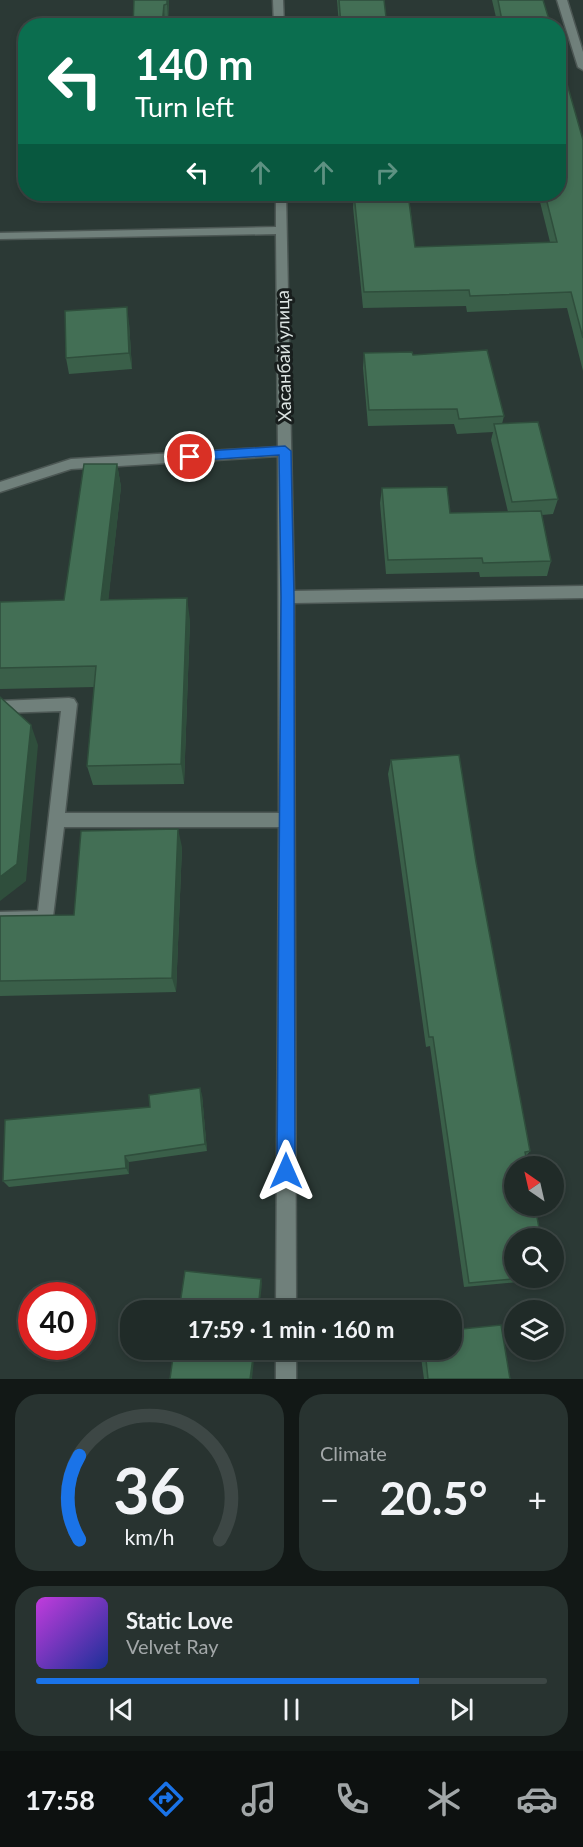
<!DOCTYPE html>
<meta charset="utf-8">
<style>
:root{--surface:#202b28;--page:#283330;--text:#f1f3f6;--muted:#a2a7a8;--line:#3d4745;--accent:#1a73e8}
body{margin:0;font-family:Lato,sans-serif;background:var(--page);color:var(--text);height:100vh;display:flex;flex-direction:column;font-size:22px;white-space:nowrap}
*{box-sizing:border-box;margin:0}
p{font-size:20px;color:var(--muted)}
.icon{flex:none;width:33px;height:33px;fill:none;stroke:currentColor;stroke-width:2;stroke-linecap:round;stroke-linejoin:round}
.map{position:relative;height:1379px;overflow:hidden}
.side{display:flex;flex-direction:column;gap:15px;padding:15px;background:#121816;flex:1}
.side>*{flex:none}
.banner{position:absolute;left:18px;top:18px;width:548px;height:183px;border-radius:24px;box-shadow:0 3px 9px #0003,0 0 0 2px var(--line);background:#0b6e4f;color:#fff;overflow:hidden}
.needle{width:39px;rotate:326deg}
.buttons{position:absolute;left:504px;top:1156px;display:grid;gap:12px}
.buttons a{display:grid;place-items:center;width:60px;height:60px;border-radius:50%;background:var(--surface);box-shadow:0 3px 9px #0003,0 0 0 2px var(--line);font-size:30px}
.speed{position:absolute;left:18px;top:1282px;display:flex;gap:12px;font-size:30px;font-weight:700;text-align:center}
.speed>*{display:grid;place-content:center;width:78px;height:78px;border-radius:50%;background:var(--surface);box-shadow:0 3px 9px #0003,0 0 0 2px var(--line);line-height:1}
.speed .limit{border:9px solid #d22;background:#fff;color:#111}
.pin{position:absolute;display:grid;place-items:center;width:51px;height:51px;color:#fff;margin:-26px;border:3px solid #fff;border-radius:50%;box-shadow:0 2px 6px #0007}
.me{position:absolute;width:66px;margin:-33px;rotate:0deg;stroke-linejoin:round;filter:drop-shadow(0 0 4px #0008)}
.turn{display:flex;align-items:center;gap:21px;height:126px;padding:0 18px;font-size:27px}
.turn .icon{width:78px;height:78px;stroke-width:2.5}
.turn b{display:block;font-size:42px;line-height:51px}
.lanes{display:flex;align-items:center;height:57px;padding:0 18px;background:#0003;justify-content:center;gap:30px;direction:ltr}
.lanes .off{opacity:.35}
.big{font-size:45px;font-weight:700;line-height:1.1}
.side .card{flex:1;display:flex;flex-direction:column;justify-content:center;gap:9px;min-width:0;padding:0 21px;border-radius:24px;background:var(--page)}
.side .dial{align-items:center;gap:0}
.dial svg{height:156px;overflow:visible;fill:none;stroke:var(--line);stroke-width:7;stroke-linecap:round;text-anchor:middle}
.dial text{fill:var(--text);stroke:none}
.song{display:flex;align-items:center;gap:18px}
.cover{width:72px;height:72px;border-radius:9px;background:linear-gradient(135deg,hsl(290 70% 55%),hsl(230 70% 35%))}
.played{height:6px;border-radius:3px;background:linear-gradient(90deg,var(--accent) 75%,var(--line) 75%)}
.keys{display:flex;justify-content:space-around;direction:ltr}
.heat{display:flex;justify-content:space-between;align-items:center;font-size:33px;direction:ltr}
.side .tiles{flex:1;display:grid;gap:15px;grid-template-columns:1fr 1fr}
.card:last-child{grid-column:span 2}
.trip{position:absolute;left:120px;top:1300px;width:342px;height:60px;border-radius:24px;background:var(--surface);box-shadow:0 3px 9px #0003,0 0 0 2px var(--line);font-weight:700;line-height:60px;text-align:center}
.dock{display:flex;height:96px;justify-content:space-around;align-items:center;background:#0d1110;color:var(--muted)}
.dock .icon{width:42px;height:42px}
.dock .current{color:var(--accent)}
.dock b{font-size:27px;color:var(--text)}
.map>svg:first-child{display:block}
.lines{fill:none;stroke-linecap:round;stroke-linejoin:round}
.minor-casing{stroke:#4c5754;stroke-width:3}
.minor{fill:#70807b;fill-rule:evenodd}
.wall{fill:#3a5f49}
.shaded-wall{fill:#2f4e3c}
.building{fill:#436f55;stroke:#2f4e3c;stroke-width:1.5}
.route{fill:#1a73e8;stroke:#114b97;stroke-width:1.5}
.labels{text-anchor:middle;stroke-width:6;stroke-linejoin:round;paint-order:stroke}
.street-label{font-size:18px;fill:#dde5e3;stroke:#181e1d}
</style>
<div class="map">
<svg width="583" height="1379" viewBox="0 0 583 1379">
<rect width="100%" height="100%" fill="#2b3935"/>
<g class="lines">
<defs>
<g id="minor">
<path d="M273 0H283L284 26H274Z"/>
<path d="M557 0H567L583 52V70L578 67Z"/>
<path d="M276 194H286L294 591 583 586V598L294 603 296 1311H276L279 827H64L52 925 46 927 0 928V912L38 911 61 711 0 713V701L69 698 74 699 77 704 65 813H279L278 456 71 469 0 492V482L71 459 278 447 276 234 0 239V233L276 227Z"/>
<rect x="276" y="1350" width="20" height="29"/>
</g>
</defs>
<!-- minor casing -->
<use href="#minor" class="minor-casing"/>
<!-- minor -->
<use href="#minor" class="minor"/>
</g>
<!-- wall -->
<g class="wall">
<path d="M134 0H169L168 20H165V26H133Z"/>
<path d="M337 0H384L387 26H339Z"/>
<path d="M492 0H543L551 26H498Z"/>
<path d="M583 140V371L567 308 467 312 466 306 363 308 353 207 354 194H458V198H409L415 247 550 242 538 194H558Z"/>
<path d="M129 323 132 369 69 374 66 358Z"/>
<path d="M364 353 413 355 504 416 502 424 558 499 553 514 542 515 551 561 547 576 480 577 479 572 386 574 380 503 382 488 450 513 508 512 491 440 493 432 457 434 454 424 368 426 363 368Z"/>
<path d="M117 464 121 487 108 600 190 620 184 784 93 785 87 766 95 687 0 689V602L64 600Z"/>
<path d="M391 760 476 862 530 1151 526 1156 514 1278H544L540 1280 464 1287 430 1046 426 1047 388 774Z"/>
<path d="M182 847 176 992 0 996V916L74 915Z"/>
<path d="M202 1095 207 1151 129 1162V1174L9 1187 3 1181 150 1107Z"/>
<path d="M420 1350H452L510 1379H424Z"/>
</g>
<!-- shaded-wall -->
<g class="shaded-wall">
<path d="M167 0H169L168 20 167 4Z"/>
<path d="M164 5 165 26H162Z"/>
<path d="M127 307 129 323 132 369 129 353Z"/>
<path d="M117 464 121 487 106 622 101 600Z"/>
<path d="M187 598 190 620 184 784 181 764Z"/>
<path d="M31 725 38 745 26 881 0 901V877Z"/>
<path d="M178 829 182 847 176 992 172 978Z"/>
<path d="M200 1088 202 1095 207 1151 205 1144Z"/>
<path d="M125 1156 129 1162V1174L126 1168Z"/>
<path d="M261 1279 262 1284 259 1311H258Z"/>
<path d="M254 1350H255L252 1379H250Z"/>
</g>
<!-- building -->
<g class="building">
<path d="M134 0H167V4L164 5 162 26H133Z"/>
<path d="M339 0H384L387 26H341Z"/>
<path d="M498 0H543L551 26H503Z"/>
<path d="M558 52 583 140V338L571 292 470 296 469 290 364 292 354 194H408L415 247 557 242 545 194H558Z"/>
<path d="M127 307 129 353 66 358 65 311Z"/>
<path d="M487 350 504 416 459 419 457 409 369 410 364 353 412 352 413 355Z"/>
<path d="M538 422 558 499 512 502 494 424Z"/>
<path d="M84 464H117L101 600 187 598 181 764 87 766 96 666 0 668V602L64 600Z"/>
<path d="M447 487 450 513 541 511 551 561 483 563 482 558 388 560 382 488Z"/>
<path d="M0 697 31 725 17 864 0 877Z"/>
<path d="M459 755 476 862 530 1151 525 1152 528 1167H514V1206H535L541 1239H514V1278H522L469 1283 433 1037H429L391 760Z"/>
<path d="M178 829 172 978 0 981V916L74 915 81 831Z"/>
<path d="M200 1088 205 1144 125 1156 126 1168 3 1181 5 1120 150 1107 149 1095Z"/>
<path d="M185 1271 261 1279 258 1311H179Z"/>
<path d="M501 1325 510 1379H428L425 1350H452V1330Z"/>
<path d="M174 1350H254L250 1379H170Z"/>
</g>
<!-- route -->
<path class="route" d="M285 446 291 451 294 597 295 1171 292 1177 286 1179 280 1177 277 1171 281 597 279 455 190 461 184 457 190 452Z"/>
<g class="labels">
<!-- street labels -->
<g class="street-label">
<text transform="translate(284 356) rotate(-91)" y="6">Хасанбай улица</text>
</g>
</g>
</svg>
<div class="buttons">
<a><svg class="needle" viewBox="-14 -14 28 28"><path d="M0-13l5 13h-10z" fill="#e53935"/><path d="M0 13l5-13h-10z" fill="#a2a7a8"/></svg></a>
<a><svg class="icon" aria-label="search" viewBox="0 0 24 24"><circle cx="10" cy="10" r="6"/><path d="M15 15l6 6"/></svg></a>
<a><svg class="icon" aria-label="layers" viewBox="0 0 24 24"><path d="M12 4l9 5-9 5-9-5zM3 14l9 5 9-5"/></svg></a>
</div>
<div class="speed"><div class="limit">40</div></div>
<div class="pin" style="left:190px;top:457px;background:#d93025"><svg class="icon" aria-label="arrive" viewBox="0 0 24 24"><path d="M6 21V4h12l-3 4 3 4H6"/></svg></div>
<svg class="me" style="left:286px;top:1171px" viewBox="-20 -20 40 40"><path d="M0-17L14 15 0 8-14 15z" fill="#1a73e8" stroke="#fff" stroke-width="4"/></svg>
<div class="trip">17:59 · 1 min · 160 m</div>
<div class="banner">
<div class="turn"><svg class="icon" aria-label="left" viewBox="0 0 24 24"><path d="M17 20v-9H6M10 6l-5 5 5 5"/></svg><div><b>140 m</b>Turn left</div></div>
<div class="lanes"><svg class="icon" aria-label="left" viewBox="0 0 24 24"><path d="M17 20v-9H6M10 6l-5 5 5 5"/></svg><svg class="icon off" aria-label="ahead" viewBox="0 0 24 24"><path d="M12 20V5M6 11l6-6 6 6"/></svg><svg class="icon off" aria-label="ahead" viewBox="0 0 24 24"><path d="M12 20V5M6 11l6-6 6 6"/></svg><svg class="icon off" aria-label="right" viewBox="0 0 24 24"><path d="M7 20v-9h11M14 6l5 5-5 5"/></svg></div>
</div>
</div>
<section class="side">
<div class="tiles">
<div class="card dial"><svg viewBox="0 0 100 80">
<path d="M14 69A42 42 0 1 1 86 69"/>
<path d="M14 69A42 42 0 0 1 14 26" stroke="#1a73e8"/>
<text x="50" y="56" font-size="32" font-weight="700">36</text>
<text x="50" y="72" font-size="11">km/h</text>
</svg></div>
<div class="card"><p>Climate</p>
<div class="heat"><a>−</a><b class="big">20.5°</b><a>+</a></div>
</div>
<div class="card">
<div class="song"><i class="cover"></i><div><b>Static Love</b><p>Velvet Ray</p></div></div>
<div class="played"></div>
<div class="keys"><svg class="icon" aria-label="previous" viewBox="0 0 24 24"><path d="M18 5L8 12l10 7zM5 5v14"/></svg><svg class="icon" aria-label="pause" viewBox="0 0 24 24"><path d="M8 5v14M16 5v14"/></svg><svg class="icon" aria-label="next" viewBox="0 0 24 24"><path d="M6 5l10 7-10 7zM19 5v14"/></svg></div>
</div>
</div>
</section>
<nav class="dock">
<b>17:58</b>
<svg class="icon current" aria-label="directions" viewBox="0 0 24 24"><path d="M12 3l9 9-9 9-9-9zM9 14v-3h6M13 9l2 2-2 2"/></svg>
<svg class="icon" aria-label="music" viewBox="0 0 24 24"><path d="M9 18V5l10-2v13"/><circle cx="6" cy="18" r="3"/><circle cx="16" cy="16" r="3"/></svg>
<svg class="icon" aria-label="phone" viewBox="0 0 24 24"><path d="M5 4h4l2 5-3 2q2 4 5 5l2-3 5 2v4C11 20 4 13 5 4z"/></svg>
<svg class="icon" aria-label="climate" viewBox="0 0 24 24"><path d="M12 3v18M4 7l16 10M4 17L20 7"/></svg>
<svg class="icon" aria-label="car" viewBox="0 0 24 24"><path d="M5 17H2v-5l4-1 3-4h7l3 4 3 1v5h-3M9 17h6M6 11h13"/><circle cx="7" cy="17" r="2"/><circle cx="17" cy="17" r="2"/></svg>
</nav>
